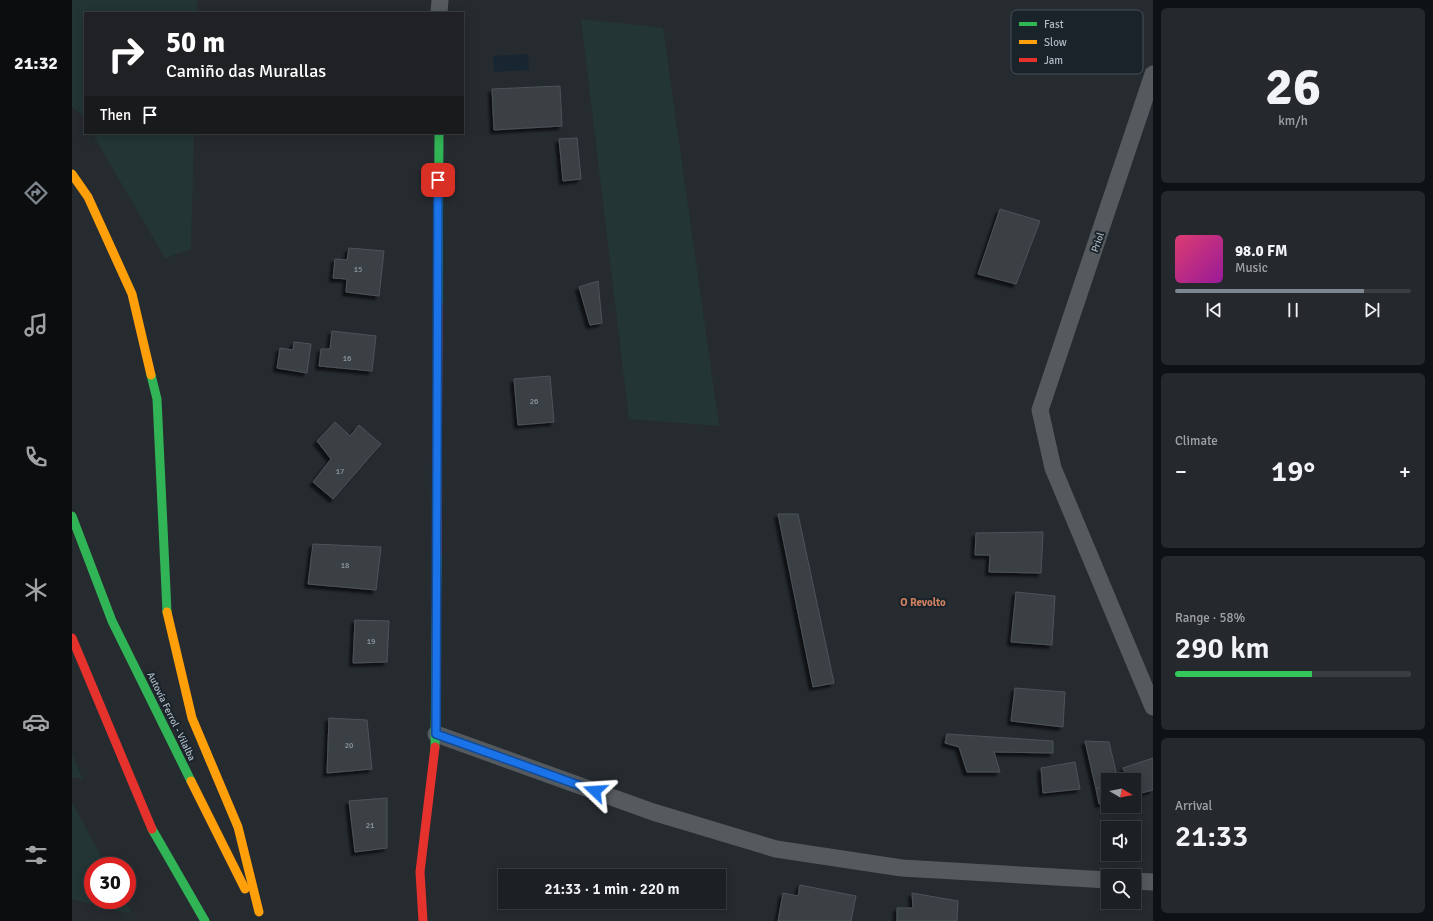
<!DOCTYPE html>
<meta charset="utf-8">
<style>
:root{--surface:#1c2024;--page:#25282c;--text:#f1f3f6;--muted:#a0a3a6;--line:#3a3e41;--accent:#7e8790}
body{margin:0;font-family:Signika,sans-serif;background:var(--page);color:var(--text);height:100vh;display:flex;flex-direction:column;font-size:15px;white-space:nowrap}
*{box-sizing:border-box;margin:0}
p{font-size:13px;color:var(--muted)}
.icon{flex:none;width:22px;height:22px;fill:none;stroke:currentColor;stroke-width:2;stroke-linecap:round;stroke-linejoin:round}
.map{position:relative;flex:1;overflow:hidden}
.details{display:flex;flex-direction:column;gap:8px;padding:8px;background:#0f1214;width:280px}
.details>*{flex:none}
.banner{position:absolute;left:12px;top:12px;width:380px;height:122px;border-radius:0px;box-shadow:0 2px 10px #0003,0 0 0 1px var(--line);background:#202124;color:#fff;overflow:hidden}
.needle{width:26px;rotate:100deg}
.controls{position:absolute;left:1029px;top:773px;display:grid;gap:8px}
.controls a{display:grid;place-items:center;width:40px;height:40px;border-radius:0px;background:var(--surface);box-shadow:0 2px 10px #0003,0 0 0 1px var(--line);font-size:20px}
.speed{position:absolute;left:12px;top:857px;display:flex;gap:8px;font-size:20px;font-weight:700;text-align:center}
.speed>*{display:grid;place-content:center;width:52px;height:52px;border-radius:50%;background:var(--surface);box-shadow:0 2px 10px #0003,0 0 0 1px var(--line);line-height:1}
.speed .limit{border:6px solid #d22;background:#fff;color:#111}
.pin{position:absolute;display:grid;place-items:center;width:34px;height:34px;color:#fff;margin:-17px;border-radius:8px;box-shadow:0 2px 6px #0006}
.me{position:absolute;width:44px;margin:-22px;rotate:290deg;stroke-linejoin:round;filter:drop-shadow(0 0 3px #0008)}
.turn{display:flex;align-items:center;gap:14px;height:84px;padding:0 16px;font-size:18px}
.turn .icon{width:52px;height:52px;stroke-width:2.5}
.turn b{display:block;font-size:28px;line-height:34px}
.then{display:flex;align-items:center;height:38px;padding:0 16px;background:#0003;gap:8px;font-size:15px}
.big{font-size:30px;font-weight:600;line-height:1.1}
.details .widget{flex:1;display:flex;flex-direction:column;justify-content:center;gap:6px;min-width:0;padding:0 14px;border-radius:6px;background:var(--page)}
.details .dial{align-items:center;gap:0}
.dial b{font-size:52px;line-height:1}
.song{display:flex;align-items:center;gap:12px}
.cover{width:48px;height:48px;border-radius:6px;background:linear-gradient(135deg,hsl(340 70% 55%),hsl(300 70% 35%))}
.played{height:4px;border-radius:2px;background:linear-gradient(90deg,var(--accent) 80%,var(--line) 80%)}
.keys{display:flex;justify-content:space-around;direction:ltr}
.heat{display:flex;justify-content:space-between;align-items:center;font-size:22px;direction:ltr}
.charge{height:6px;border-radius:3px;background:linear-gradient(90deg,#34c759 58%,var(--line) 0)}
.trip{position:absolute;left:426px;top:869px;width:228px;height:40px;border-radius:0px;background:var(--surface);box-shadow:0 2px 10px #0003,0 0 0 1px var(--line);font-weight:600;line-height:40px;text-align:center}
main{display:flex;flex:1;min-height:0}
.dock{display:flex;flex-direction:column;width:72px;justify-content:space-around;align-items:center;background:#0b0d0e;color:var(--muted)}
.dock .icon{width:28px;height:28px}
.dock .current{color:var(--accent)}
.dock b{font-size:18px;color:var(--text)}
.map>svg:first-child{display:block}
.green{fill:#233535}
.water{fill:#172631}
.building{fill:#3a4045;stroke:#4d5359;filter:url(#shadow)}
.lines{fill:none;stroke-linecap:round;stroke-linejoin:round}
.street{stroke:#555a5f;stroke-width:17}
.fast{stroke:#30b455;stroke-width:9}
.slow{stroke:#ff9f0a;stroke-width:9}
.jam{stroke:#e5322d;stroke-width:9}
.route-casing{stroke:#114b97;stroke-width:10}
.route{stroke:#1a73e8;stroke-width:7}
.labels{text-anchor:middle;stroke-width:4;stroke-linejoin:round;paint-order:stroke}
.number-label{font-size:8px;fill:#919ba4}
.street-label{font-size:10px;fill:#aeb9c3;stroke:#1a232a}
.neighbourhood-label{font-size:11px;font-weight:bold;fill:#cc8060;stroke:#1a232a}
.key{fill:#1a232a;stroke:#465058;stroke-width:1}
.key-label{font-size:11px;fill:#aeb9c3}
</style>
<main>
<nav class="dock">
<b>21:32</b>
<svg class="icon current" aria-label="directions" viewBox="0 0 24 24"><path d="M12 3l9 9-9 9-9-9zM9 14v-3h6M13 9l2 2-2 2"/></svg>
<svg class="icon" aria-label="music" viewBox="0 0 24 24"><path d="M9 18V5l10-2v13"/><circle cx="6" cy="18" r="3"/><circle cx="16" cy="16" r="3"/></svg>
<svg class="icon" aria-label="phone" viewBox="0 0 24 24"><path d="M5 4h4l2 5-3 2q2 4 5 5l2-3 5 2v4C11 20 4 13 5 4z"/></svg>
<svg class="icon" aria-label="climate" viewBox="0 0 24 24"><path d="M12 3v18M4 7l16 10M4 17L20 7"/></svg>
<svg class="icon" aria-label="car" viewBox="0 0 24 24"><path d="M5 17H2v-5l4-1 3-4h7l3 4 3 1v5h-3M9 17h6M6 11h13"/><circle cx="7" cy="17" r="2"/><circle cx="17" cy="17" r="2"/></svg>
<svg class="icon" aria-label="filters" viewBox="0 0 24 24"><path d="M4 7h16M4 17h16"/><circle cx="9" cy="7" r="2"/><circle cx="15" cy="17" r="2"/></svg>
</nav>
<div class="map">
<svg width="1081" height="921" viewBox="0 0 1081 921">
<defs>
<filter id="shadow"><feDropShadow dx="-3.5" dy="3.5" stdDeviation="1" flood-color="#0009"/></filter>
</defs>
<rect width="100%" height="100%" fill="#262b30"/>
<!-- green -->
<g class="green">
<path d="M0 0H125V13H13V121L10 115 0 107Z"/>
<path d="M509 19 591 28 647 426 557 419Z"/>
<path d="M20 133H122L119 249 93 258Z"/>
<path d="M0 755 11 779 0 777Z"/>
<path d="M0 802 34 866H21V900H53L60 914 0 899Z"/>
</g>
<!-- water -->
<path class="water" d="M456 54 457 70 422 72 421 56Z"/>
<!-- building -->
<g class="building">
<path d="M488 86 490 126 422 130 420 89Z"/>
<path d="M505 138 509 179 491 181 487 139Z"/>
<path d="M928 209 968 221 944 284 906 274Z"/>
<path d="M277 248 312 251 307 296 274 292 275 279 261 278 263 259 275 260Z"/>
<path d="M526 281 530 323 518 325 507 287Z"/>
<path d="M260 331 304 336 300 371 247 366 249 349H258Z"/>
<path d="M222 342 239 344 235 373 205 368 208 348 221 350Z"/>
<path d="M478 376 482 422 446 425 442 379Z"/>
<path d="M263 422 278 436 287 425 309 444 261 499 241 482 259 459 245 441Z"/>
<path d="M706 514H726L762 683 741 687Z"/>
<path d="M971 532 969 573 917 572 918 555H903L904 533Z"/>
<path d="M241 544 309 547 304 590 236 584Z"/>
<path d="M944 592 983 596 980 645 939 642Z"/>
<path d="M283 620 317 621 315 662 281 663Z"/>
<path d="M943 688 993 692 991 727 939 721Z"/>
<path d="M257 718 295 720 300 769 255 773Z"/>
<path d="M875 734 981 741V753L922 752 928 772H895L887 747 873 743Z"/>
<path d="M1013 741 1037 742 1046 780H1036V785L1024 789Z"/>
<path d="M1081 758V790L1062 795V780H1056L1051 768Z"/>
<path d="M1003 762 1008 789 971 793 969 768Z"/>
<path d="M1036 785V802L1027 804 1024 789Z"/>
<path d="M315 798V848L283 852 277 801Z"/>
<path d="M728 885 784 896 779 921H706L711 893 726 896Z"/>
<path d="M840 893 886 901 885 921H825V908H841Z"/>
</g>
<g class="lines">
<!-- street -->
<g class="street">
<path d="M367 13 368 0"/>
<path d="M1081 74 968 410 981 468 1081 707"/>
<path d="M364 734 581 812 704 849 830 868 1036 880"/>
<path d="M1062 881 1081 882"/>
</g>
<!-- fast -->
<g class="fast">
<path d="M366 304 367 133"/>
<path d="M79 375 85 399 95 612"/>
<path d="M0 516 40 621 119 781"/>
<path d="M363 747 365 554"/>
<path d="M80 829 133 921"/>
</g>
<!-- slow -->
<g class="slow">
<path d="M0 174 16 197 60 294 79 375"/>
<path d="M95 612 120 718 166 827 187 912"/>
<path d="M119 781 173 889"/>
</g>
<!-- jam -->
<g class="jam">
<path d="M365 554 366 304"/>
<path d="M0 638 80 829"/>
<path d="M351 921 348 872 363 747"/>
</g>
</g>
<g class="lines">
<defs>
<path id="route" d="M366 180 364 734 523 791"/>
</defs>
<!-- route casing -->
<use href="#route" class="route-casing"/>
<!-- route -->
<use href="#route" class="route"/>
</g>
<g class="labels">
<!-- number labels -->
<g class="number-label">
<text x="286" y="272">15</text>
<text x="275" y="361">16</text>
<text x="462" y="404">26</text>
<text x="268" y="474">17</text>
<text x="273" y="568">18</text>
<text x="299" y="644">19</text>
<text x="277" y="748">20</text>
<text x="298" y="828">21</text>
</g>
<!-- street labels -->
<g class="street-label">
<text transform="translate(1025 242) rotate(-71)" y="4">Priol</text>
<text transform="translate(100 716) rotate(64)" y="4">Autovía Ferrol - Vilalba</text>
</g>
<!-- neighbourhood labels -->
<g class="neighbourhood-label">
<text x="851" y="606">O Revolto</text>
</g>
</g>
<!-- legend -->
<rect x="939" y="10" width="132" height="64" rx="6" class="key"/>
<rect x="947" y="22" width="18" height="4" fill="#30b455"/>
<rect x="947" y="40" width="18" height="4" fill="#ff9f0a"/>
<rect x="947" y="58" width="18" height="4" fill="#e5322d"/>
<g class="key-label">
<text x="972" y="28">Fast</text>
<text x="972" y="46">Slow</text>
<text x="972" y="64">Jam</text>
</g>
</svg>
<div class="controls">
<a><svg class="needle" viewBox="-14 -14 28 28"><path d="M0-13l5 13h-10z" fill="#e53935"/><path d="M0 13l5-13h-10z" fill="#a0a3a6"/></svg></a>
<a><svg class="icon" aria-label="sound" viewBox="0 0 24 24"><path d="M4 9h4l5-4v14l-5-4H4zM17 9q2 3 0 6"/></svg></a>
<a><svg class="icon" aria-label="search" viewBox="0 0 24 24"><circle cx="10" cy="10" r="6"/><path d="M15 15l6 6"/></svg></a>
</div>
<div class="speed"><div class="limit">30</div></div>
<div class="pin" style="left:366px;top:180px;background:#d93025"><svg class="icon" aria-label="arrive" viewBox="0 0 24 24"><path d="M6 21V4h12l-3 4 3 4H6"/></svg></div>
<svg class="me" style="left:523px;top:791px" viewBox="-20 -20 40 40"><path d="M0-17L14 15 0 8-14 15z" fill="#1a73e8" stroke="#fff" stroke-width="4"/></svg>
<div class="trip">21:33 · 1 min · 220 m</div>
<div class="banner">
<div class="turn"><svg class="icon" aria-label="right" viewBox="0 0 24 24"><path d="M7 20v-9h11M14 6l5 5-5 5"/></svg><div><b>50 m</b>Camiño das Murallas</div></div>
<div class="then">Then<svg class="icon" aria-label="arrive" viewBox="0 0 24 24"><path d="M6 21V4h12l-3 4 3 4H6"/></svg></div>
</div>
</div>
<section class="details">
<div class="widget dial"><b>26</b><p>km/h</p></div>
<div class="widget">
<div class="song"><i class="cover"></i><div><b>98.0 FM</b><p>Music</p></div></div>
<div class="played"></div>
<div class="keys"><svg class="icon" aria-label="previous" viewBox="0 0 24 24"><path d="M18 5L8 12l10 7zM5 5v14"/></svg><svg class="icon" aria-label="pause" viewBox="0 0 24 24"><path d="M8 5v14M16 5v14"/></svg><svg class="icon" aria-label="next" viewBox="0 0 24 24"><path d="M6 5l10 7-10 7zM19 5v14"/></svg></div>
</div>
<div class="widget"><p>Climate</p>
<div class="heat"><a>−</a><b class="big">19°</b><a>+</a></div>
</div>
<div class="widget"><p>Range · 58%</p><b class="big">290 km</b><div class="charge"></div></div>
<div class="widget"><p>Arrival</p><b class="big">21:33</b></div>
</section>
</main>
